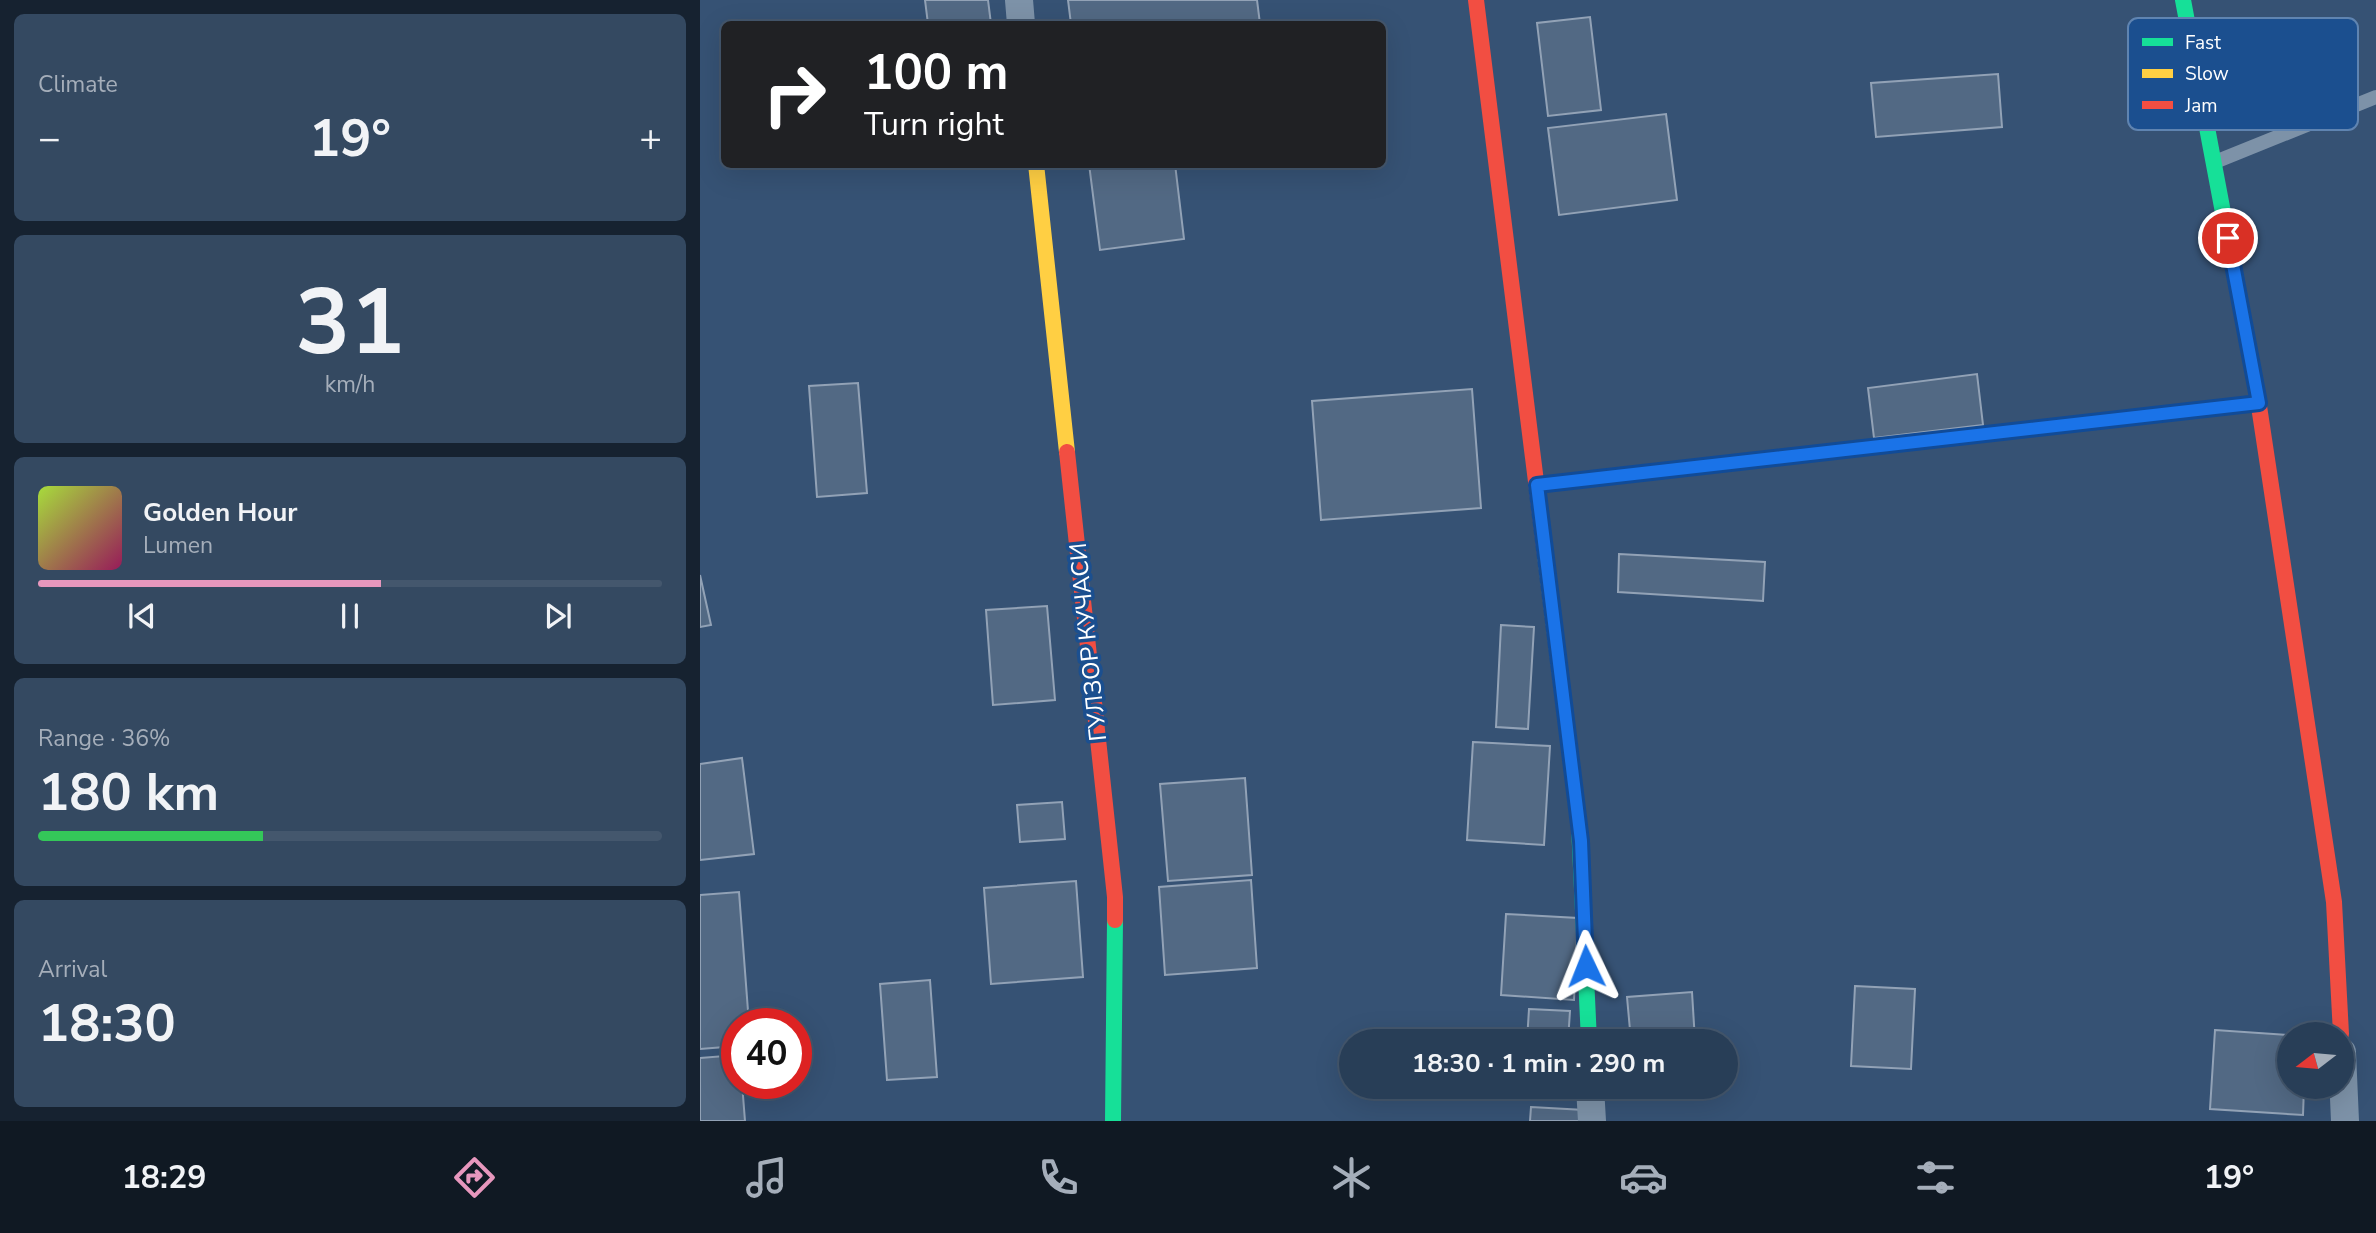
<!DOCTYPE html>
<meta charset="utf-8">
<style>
:root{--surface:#283e57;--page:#344961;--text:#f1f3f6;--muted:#a5aeba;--line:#44576d;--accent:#e797bd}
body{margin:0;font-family:"Nunito Sans",sans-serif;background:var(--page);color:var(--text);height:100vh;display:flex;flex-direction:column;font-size:26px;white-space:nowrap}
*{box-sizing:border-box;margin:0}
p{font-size:23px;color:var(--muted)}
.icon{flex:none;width:38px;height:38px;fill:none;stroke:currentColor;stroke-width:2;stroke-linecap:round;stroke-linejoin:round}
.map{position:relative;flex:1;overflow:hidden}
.panel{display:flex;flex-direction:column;gap:14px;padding:14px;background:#162230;width:700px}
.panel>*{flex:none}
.hud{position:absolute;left:21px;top:21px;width:665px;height:147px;border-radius:10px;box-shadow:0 7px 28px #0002,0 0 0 2px var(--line);background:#202124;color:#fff;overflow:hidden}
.needle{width:46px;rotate:254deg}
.tools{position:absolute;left:1577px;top:1022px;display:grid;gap:14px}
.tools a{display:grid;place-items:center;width:77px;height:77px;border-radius:50%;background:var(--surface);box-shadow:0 7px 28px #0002,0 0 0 2px var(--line);font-size:35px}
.speed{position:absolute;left:21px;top:1008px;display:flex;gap:14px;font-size:35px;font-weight:700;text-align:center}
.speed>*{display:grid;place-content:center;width:91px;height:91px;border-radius:50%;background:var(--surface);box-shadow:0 7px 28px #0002,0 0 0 2px var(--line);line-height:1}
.speed .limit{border:10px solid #d22;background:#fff;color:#111}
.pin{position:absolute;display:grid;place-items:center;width:60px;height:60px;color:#fff;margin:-30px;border:4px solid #fff;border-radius:50%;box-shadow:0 2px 7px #0007}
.me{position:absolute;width:77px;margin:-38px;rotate:358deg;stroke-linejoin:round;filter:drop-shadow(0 0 5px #0008)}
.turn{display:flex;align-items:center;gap:24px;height:147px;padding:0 28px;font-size:32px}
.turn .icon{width:91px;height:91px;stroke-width:2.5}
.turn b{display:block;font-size:49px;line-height:60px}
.big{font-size:52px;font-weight:700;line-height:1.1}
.panel .widget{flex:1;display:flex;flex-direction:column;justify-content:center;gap:10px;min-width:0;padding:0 24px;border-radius:10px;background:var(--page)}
.panel .dial{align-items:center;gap:0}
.dial b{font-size:91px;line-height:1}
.song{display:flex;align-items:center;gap:21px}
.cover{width:84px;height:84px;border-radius:10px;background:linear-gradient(135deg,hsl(80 70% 55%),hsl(330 70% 35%))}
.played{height:7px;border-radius:4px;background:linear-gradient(90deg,var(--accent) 55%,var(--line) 55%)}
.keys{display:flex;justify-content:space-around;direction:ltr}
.heat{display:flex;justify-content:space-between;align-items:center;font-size:38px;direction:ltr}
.charge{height:10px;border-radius:5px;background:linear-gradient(90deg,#34c759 36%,var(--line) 0)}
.trip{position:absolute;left:639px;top:1029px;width:399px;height:70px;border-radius:35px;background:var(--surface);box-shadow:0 7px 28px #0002,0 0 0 2px var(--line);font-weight:700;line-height:70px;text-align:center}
.tabs{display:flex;height:112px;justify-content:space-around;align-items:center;background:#101923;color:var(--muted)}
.tabs .icon{width:49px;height:49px}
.tabs .current{color:var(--accent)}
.tabs b{font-size:32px;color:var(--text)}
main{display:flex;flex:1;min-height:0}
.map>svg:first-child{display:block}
.building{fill:#526984;stroke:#92a2b6;stroke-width:2}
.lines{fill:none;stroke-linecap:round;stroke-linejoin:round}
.lane{stroke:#7d92a8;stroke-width:14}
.street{stroke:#7d92a8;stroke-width:28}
.fast{stroke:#16e098;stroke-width:16}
.slow{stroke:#ffcf43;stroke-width:16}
.jam{stroke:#f24e42;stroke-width:16}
.route-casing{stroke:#114b97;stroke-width:18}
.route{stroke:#1a73e8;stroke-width:12}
.labels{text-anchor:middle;stroke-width:7;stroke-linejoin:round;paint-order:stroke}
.street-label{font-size:24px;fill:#fff;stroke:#1b4f8f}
.key{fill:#1b4f8f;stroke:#5f84b1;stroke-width:2}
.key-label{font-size:19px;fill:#fff}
</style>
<main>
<section class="panel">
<div class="widget"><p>Climate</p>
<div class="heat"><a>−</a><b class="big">19°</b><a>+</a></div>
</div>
<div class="widget dial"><b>31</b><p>km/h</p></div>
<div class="widget">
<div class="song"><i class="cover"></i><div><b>Golden Hour</b><p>Lumen</p></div></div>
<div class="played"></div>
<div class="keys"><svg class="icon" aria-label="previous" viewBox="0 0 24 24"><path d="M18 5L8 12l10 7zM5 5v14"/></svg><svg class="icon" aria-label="pause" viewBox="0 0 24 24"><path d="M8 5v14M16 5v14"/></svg><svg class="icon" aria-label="next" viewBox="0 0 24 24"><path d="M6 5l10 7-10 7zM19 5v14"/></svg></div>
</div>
<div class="widget"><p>Range · 36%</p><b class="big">180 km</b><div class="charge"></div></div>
<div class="widget"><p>Arrival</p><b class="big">18:30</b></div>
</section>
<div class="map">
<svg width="1676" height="1121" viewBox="0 0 1676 1121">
<rect width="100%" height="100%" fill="#365274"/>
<!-- building -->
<g class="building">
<path d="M225 0H288L291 24H228Z"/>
<path d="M368 0H557L560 24H371Z"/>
<path d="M890 17 901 110 848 116 837 23Z"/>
<path d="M1298 74 1302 127 1176 137 1171 83Z"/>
<path d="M966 114 977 200 859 215 848 128Z"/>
<path d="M389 164H475L484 239 400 250Z"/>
<path d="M1277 374 1283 425 1174 438 1168 388Z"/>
<path d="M158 383 167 493 117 497 109 386Z"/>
<path d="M772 389 781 508 621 520 612 401Z"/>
<path d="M919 554 1065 562 1063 601 918 592Z"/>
<path d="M0 575 11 625 0 627Z"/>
<path d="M347 606 355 700 293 705 286 610Z"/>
<path d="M801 625 834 627 828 729 796 727Z"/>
<path d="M773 742 850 746 844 845 767 840Z"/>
<path d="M42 758 54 854 0 860V764Z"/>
<path d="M545 778 552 875 468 881 460 784Z"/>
<path d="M362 802 365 839 320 842 317 805Z"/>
<path d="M551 880 557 968 465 975 459 887Z"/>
<path d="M376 881 383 977 291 984 284 888Z"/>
<path d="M39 892 49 1024H37V1046L0 1049V895Z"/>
<path d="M806 914 878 918 874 1000 801 995Z"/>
<path d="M230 980 237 1077 187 1080 180 984Z"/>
<path d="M1155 986 1215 989 1211 1069 1151 1066Z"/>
<path d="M992 992 995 1041H931L927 997Z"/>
<path d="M829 1009 870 1011 868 1041H827Z"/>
<path d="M1515 1030 1589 1035V1087H1604L1603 1115 1510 1109Z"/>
<path d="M37 1055V1083H42L45 1121H0V1058Z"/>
<path d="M825 1087H866V1090Z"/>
<path d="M831 1107 884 1110 883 1121H830Z"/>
</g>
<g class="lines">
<!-- lane -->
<g class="lane">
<path d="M1515 162 1676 97"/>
<path d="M837 485 1033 464 1557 403"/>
</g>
<!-- street -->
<g class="street">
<path d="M319 0 321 24"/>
<path d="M1642 1052 1645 1121"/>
<path d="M890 1087 892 1121"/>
</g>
<!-- fast -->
<g class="fast">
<path d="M1483 0 1557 393"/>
<path d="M879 825 889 1041"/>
<path d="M413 1121 415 920"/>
</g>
<!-- slow -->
<g class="slow">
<path d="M336 164 367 452"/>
<path d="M845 554 879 825"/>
</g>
<!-- jam -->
<g class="jam">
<path d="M776 0 845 554"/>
<path d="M1557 393 1634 902 1641 1034"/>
<path d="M367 452 415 897V920"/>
</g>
</g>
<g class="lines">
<defs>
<path id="route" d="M886 966 881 841 837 485 1559 403 1528 238"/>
</defs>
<!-- route casing -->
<use href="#route" class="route-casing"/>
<!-- route -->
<use href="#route" class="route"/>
</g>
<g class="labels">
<!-- street labels -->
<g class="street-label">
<text transform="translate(388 642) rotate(-96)" y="8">ГУЛЗОР КУЧАСИ</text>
</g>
</g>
<!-- legend -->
<rect x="1428" y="18" width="230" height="112" rx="10" class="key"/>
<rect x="1442" y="38" width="31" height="8" fill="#16e098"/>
<rect x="1442" y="69" width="31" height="9" fill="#ffcf43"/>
<rect x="1442" y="101" width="31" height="8" fill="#f24e42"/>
<g class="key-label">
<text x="1485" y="49">Fast</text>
<text x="1485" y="80">Slow</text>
<text x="1485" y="112">Jam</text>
</g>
</svg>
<div class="tools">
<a><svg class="needle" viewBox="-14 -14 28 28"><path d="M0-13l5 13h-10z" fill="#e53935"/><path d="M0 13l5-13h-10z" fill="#a5aeba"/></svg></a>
</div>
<div class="speed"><div class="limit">40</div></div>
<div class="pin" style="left:1528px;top:238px;background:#d93025"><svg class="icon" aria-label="arrive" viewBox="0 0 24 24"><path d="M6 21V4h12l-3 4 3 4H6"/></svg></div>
<svg class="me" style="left:886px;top:966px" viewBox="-20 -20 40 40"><path d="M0-17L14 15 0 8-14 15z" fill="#1a73e8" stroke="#fff" stroke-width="4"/></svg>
<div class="trip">18:30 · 1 min · 290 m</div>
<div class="hud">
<div class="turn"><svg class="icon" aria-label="right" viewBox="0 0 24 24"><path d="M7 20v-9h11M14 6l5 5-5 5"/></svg><div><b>100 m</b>Turn right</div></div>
</div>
</div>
</main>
<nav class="tabs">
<b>18:29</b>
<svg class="icon current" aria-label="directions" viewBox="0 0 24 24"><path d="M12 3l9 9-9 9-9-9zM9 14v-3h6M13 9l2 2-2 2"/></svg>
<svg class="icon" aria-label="music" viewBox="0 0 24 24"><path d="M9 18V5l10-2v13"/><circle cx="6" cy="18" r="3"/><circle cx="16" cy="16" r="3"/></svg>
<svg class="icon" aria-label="phone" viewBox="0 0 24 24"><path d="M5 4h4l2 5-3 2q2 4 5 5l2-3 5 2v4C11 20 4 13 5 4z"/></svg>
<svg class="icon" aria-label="climate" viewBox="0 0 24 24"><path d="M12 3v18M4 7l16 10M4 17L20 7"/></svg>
<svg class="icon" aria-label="car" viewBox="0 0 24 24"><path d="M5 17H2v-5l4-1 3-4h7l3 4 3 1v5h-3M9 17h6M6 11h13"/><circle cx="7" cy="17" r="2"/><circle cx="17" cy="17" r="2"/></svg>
<svg class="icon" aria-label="filters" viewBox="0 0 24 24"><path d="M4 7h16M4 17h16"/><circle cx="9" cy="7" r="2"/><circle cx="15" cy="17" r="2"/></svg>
<b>19°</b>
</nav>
